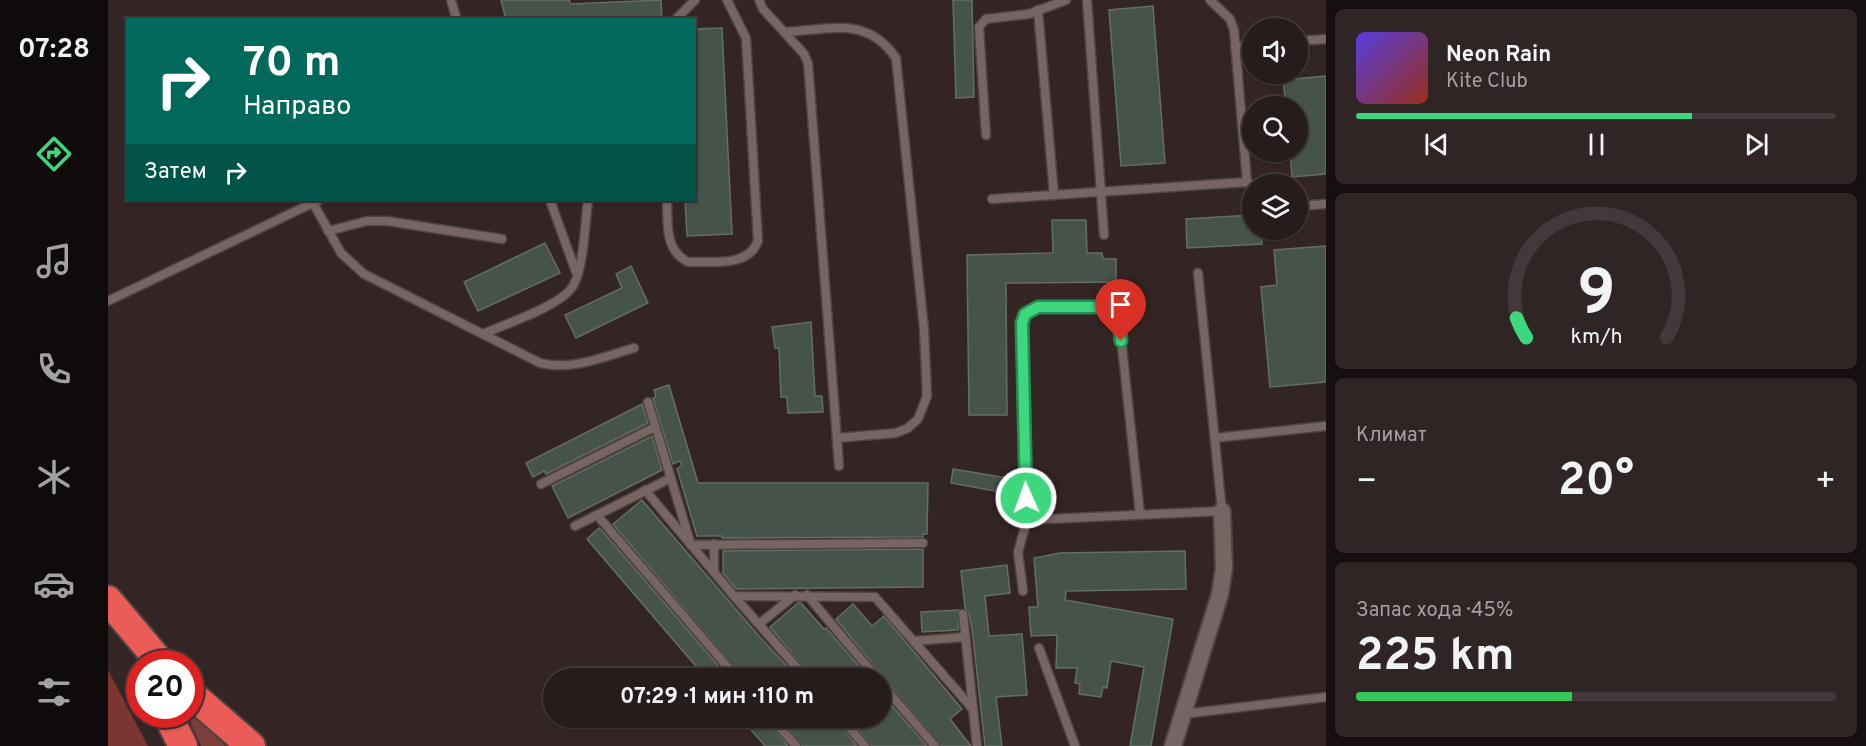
<!DOCTYPE html>
<html lang="ru">
<meta charset="utf-8">
<style>
:root{--surface:#261c1b;--page:#2e2524;--text:#f1f3f6;--muted:#a4a1a3;--line:#423a3a;--accent:#3dd77e}
body{margin:0;font-family:Overpass,sans-serif;background:var(--page);color:var(--text);height:100vh;display:flex;flex-direction:column;font-size:22px;white-space:nowrap}
*{box-sizing:border-box;margin:0}
p{font-size:20px;color:var(--muted)}
.icon{flex:none;width:33px;height:33px;fill:none;stroke:currentColor;stroke-width:2;stroke-linecap:round;stroke-linejoin:round}
.map{position:relative;flex:1;overflow:hidden}
.drawer{display:flex;flex-direction:column;gap:9px;padding:9px;background:#150f0f;width:540px}
.drawer>*{flex:none}
.guide{position:absolute;left:18px;top:18px;width:570px;height:183px;border-radius:0px;box-shadow:0 2px 4px #0004,0 0 0 2px var(--line);background:#00695c;color:#fff;overflow:hidden}
.buttons{position:absolute;left:1134px;top:18px;display:grid;gap:12px}
.buttons a{display:grid;place-items:center;width:66px;height:66px;border-radius:50%;background:var(--surface);box-shadow:0 2px 4px #0004,0 0 0 2px var(--line);font-size:30px}
.speed{position:absolute;left:18px;top:650px;display:flex;gap:12px;font-size:30px;font-weight:700;text-align:center}
.speed>*{display:grid;place-content:center;width:78px;height:78px;border-radius:50%;background:var(--surface);box-shadow:0 2px 4px #0004,0 0 0 2px var(--line);line-height:1}
.speed .limit{border:9px solid #d22;background:#fff;color:#111}
.pin{position:absolute;display:grid;place-items:center;width:51px;height:51px;color:#fff;margin:-62px -26px;border-radius:50% 50% 50% 0;rotate:-45deg;box-shadow:0 0 6px #0007}
.pin .icon{rotate:45deg}
.me{position:absolute;width:66px;margin:-33px;rotate:358deg;stroke-linejoin:round;filter:drop-shadow(0 0 4px #0008)}
.turn{display:flex;align-items:center;gap:21px;height:126px;padding:0 18px;font-size:27px}
.turn .icon{width:78px;height:78px;stroke-width:2.5}
.turn b{display:block;font-size:42px;line-height:51px}
.then{display:flex;align-items:center;height:57px;padding:0 18px;background:#0003;gap:12px;font-size:22px}
.big{font-size:45px;font-weight:700;line-height:1.1}
.drawer .widget{flex:1;display:flex;flex-direction:column;justify-content:center;gap:9px;min-width:0;padding:0 21px;border-radius:9px;background:var(--page)}
.drawer .dial{align-items:center;gap:0}
.dial svg{height:156px;overflow:visible;fill:none;stroke:var(--line);stroke-width:7;stroke-linecap:round;text-anchor:middle}
.dial text{fill:var(--text);stroke:none}
.song{display:flex;align-items:center;gap:18px}
.cover{width:72px;height:72px;border-radius:9px;background:linear-gradient(135deg,hsl(250 70% 55%),hsl(10 70% 35%))}
.played{height:6px;border-radius:3px;background:linear-gradient(90deg,var(--accent) 70%,var(--line) 70%)}
.keys{display:flex;justify-content:space-around;direction:ltr}
.heat{display:flex;justify-content:space-between;align-items:center;font-size:33px;direction:ltr}
.charge{height:9px;border-radius:4px;background:linear-gradient(90deg,#34c759 45%,var(--line) 0)}
.trip{position:absolute;left:435px;top:668px;width:348px;height:60px;border-radius:30px;background:var(--surface);box-shadow:0 2px 4px #0004,0 0 0 2px var(--line);font-weight:700;line-height:60px;text-align:center}
main{display:flex;flex:1;min-height:0}
.dock{display:flex;flex-direction:column;width:108px;justify-content:space-around;align-items:center;background:#0f0b0b;color:var(--muted)}
.dock .icon{width:42px;height:42px}
.dock .active{color:var(--accent)}
.dock b{font-size:27px;color:var(--text)}
.map>svg:first-child{display:block}
.green{fill:#7a3f3a}
.forest{fill:#7c3631}
.building{fill:#46534a;stroke:#626f65;stroke-width:1.5}
.lines{fill:none;stroke-linecap:round;stroke-linejoin:round}
.lane-casing{stroke:#504443;stroke-width:11}
.street-casing{stroke:#504443;stroke-width:20}
.highway-casing{stroke:#504443;stroke-width:32}
.lane{stroke:#766563;stroke-width:8}
.street{stroke:#766563;stroke-width:16}
.highway{stroke:#ea5c55;stroke-width:28}
.route-casing{stroke:#288c52;stroke-width:15}
.route{stroke:#3dd77e;stroke-width:10}
</style>
<main>
<nav class="dock">
<b>07:28</b>
<svg class="icon active" aria-label="directions" viewBox="0 0 24 24"><path d="M12 3l9 9-9 9-9-9zM9 14v-3h6M13 9l2 2-2 2"/></svg>
<svg class="icon" aria-label="music" viewBox="0 0 24 24"><path d="M9 18V5l10-2v13"/><circle cx="6" cy="18" r="3"/><circle cx="16" cy="16" r="3"/></svg>
<svg class="icon" aria-label="phone" viewBox="0 0 24 24"><path d="M5 4h4l2 5-3 2q2 4 5 5l2-3 5 2v4C11 20 4 13 5 4z"/></svg>
<svg class="icon" aria-label="climate" viewBox="0 0 24 24"><path d="M12 3v18M4 7l16 10M4 17L20 7"/></svg>
<svg class="icon" aria-label="car" viewBox="0 0 24 24"><path d="M5 17H2v-5l4-1 3-4h7l3 4 3 1v5h-3M9 17h6M6 11h13"/><circle cx="7" cy="17" r="2"/><circle cx="17" cy="17" r="2"/></svg>
<svg class="icon" aria-label="filters" viewBox="0 0 24 24"><path d="M4 7h16M4 17h16"/><circle cx="9" cy="7" r="2"/><circle cx="15" cy="17" r="2"/></svg>
</nav>
<div class="map">
<svg width="1218" height="746" viewBox="0 0 1218 746">
<rect width="100%" height="100%" fill="#332524"/>
<!-- green -->
<path class="green" d="M83 713 118 746H93L79 715Z"/>
<!-- forest -->
<path class="forest" d="M0 670 40 746H0Z"/>
<!-- building -->
<g class="building">
<path d="M393 0H461L463 4 553 0 554 20H398Z"/>
<path d="M845 0H864L866 97 848 98Z"/>
<path d="M1045 6 1057 163 1013 166 1001 10Z"/>
<path d="M614 28 624 234 579 236 577 200H586V29Z"/>
<path d="M1218 76V174L1184 177 1182 152H1190V106H1178L1175 80Z"/>
<path d="M1144 215V230H1153L1154 244 1079 248 1078 219Z"/>
<path d="M944 220H978L979 253H994L995 259H1008V282L898 283 899 415H861L859 255 945 253Z"/>
<path d="M437 243 452 273 370 311 356 282Z"/>
<path d="M1218 246V382L1162 387 1153 287 1169 285 1166 250Z"/>
<path d="M523 266 540 303 468 338 457 315 514 288 508 274Z"/>
<path d="M703 322 707 396H714L715 412 680 413 679 397H673L671 348H667L664 327Z"/>
<path d="M561 385 590 483H820L819 534H815V537L614 538V536H589L569 469 574 465 572 461 565 464 545 398 548 397 546 390Z"/>
<path d="M534 404 540 423 438 474 436 471 425 477 418 463Z"/>
<path d="M544 436 554 470 460 518 444 486Z"/>
<path d="M845 469 900 478 897 493 843 483Z"/>
<path d="M534 500 651 636 690 678H635L505 524Z"/>
<path d="M491 528 496 533 621 678H598L479 539Z"/>
<path d="M815 549V587L628 589 615 573V551Z"/>
<path d="M1077 551 1078 589 958 591 957 600 1065 619 1043 746H1022L1036 667 1003 661 999 688 995 687 993 697 971 694 972 684 967 683 969 668H948L949 635 923 636 921 607H930L926 558 952 553Z"/>
<path d="M899 565 902 593 877 596 881 636 914 634 919 695 888 697 894 746H877L864 629 861 613 857 608 853 571Z"/>
<path d="M690 603H693L716 629 718 628 761 678H704L662 627Z"/>
<path d="M745 604 764 626 776 616 854 709 842 719 863 746H833L775 677 728 619Z"/>
<path d="M851 610 850 630 814 632 813 612Z"/>
<path d="M772 692 819 746H763L740 717H772Z"/>
<path d="M632 717H657L680 746H657Z"/>
<path d="M671 717H726L749 746H694Z"/>
</g>
<g class="lines">
<defs>
<g id="lane">
<path d="M343 0 349 20"/>
<path d="M651 0 655 9 696 54 700 63 731 466"/>
<path d="M979 0 996 235"/>
<path d="M1102 0 1122 19 1126 30 1139 182"/>
<path d="M930 10 946 195"/>
<path d="M567 20 587 0"/>
<path d="M676 32C722 30 758 15 788 58L816 329 819 396 810 419 800 428 788 433 729 438"/>
<path d="M1190 41 1218 39"/>
<path d="M1127 47 1144 45"/>
<path d="M878 135 871 27 878 19 921 14 958 0"/>
<path d="M884 199 1139 182 1144 185"/>
<path d="M442 200 468 272"/>
<path d="M559 200C560 223 556 250 580 262 604 261 640 268 650 241L638 38 619 0"/>
<path d="M205 203 233 253 256 274 432 363C464 371 495 357 526 348"/>
<path d="M1190 206 1218 204"/>
<path d="M220 231 259 221H279L394 239"/>
<path d="M0 301 211 200"/>
<path d="M375 334C397 324 453 306 465 286 476 267 477 223 480 200"/>
<path d="M540 402 583 545 815 543"/>
<path d="M1107 438 1218 426"/>
<path d="M433 484 547 427"/>
<path d="M537 490 626 596 767 597 864 708"/>
<path d="M489 515 629 678"/>
<path d="M919 520 1114 511 1090 273"/>
<path d="M467 526 563 478"/>
<path d="M606 544V572"/>
<path d="M915 591 910 552 919 520 913 323 922 309 993 306 1007 312 1011 319 1032 514"/>
<path d="M699 595 769 678"/>
<path d="M626 596 698 678"/>
<path d="M855 614 869 746"/>
<path d="M651 624 687 595"/>
<path d="M806 641 857 637"/>
<path d="M931 648 967 746"/>
<path d="M772 682 827 746"/>
<path d="M1075 714 1218 697"/>
<path d="M663 717 688 746"/>
<path d="M732 717 757 746"/>
</g>
<path id="street" d="M1065 746 1112 594 1116 568 1114 511"/>
<g id="highway">
<path d="M0 600 53 663"/>
<path d="M82 693 143 746"/>
<path d="M59 714 75 746"/>
</g>
</defs>
<!-- lane casing -->
<use href="#lane" class="lane-casing"/>
<!-- street casing -->
<use href="#street" class="street-casing"/>
<!-- highway casing -->
<use href="#highway" class="highway-casing"/>
<!-- lane -->
<use href="#lane" class="lane"/>
<!-- street -->
<use href="#street" class="street"/>
<!-- highway -->
<use href="#highway" class="highway"/>
</g>
<g class="lines">
<defs>
<path id="route" d="M918 498 914 323 917 314 930 307H1000L1011 319 1013 341"/>
</defs>
<!-- route casing -->
<use href="#route" class="route-casing"/>
<!-- route -->
<use href="#route" class="route"/>
</g>
</svg>
<div class="buttons">
<a><svg class="icon" aria-label="sound" viewBox="0 0 24 24"><path d="M4 9h4l5-4v14l-5-4H4zM17 9q2 3 0 6"/></svg></a>
<a><svg class="icon" aria-label="search" viewBox="0 0 24 24"><circle cx="10" cy="10" r="6"/><path d="M15 15l6 6"/></svg></a>
<a><svg class="icon" aria-label="layers" viewBox="0 0 24 24"><path d="M12 4l9 5-9 5-9-5zM3 14l9 5 9-5"/></svg></a>
</div>
<div class="speed"><div class="limit">20</div></div>
<div class="pin" style="left:1013px;top:341px;background:#d93025"><svg class="icon" aria-label="arrive" viewBox="0 0 24 24"><path d="M6 21V4h12l-3 4 3 4H6"/></svg></div>
<svg class="me" style="left:918px;top:498px" viewBox="-20 -20 40 40"><circle r="17" fill="#3dd77e" stroke="#fff" stroke-width="3"/><path d="M0-11L8 9 0 5-8 9z" fill="#fff"/></svg>
<div class="trip">07:29 · 1 мин · 110 m</div>
<div class="guide">
<div class="turn"><svg class="icon" aria-label="right" viewBox="0 0 24 24"><path d="M7 20v-9h11M14 6l5 5-5 5"/></svg><div><b>70 m</b>Направо</div></div>
<div class="then">Затем<svg class="icon" aria-label="right" viewBox="0 0 24 24"><path d="M7 20v-9h11M14 6l5 5-5 5"/></svg></div>
</div>
</div>
<section class="drawer">
<div class="widget">
<div class="song"><i class="cover"></i><div><b>Neon Rain</b><p>Kite Club</p></div></div>
<div class="played"></div>
<div class="keys"><svg class="icon" aria-label="previous" viewBox="0 0 24 24"><path d="M18 5L8 12l10 7zM5 5v14"/></svg><svg class="icon" aria-label="pause" viewBox="0 0 24 24"><path d="M8 5v14M16 5v14"/></svg><svg class="icon" aria-label="next" viewBox="0 0 24 24"><path d="M6 5l10 7-10 7zM19 5v14"/></svg></div>
</div>
<div class="widget dial"><svg viewBox="0 0 100 80">
<path d="M14 69A42 42 0 1 1 86 69"/>
<path d="M14 69A42 42 0 0 1 9 59" stroke="#3dd77e"/>
<text x="50" y="56" font-size="32" font-weight="700">9</text>
<text x="50" y="72" font-size="11">km/h</text>
</svg></div>
<div class="widget"><p>Климат</p>
<div class="heat"><a>−</a><b class="big">20°</b><a>+</a></div>
</div>
<div class="widget"><p>Запас хода · 45%</p><b class="big">225 km</b><div class="charge"></div></div>
</section>
</main>
